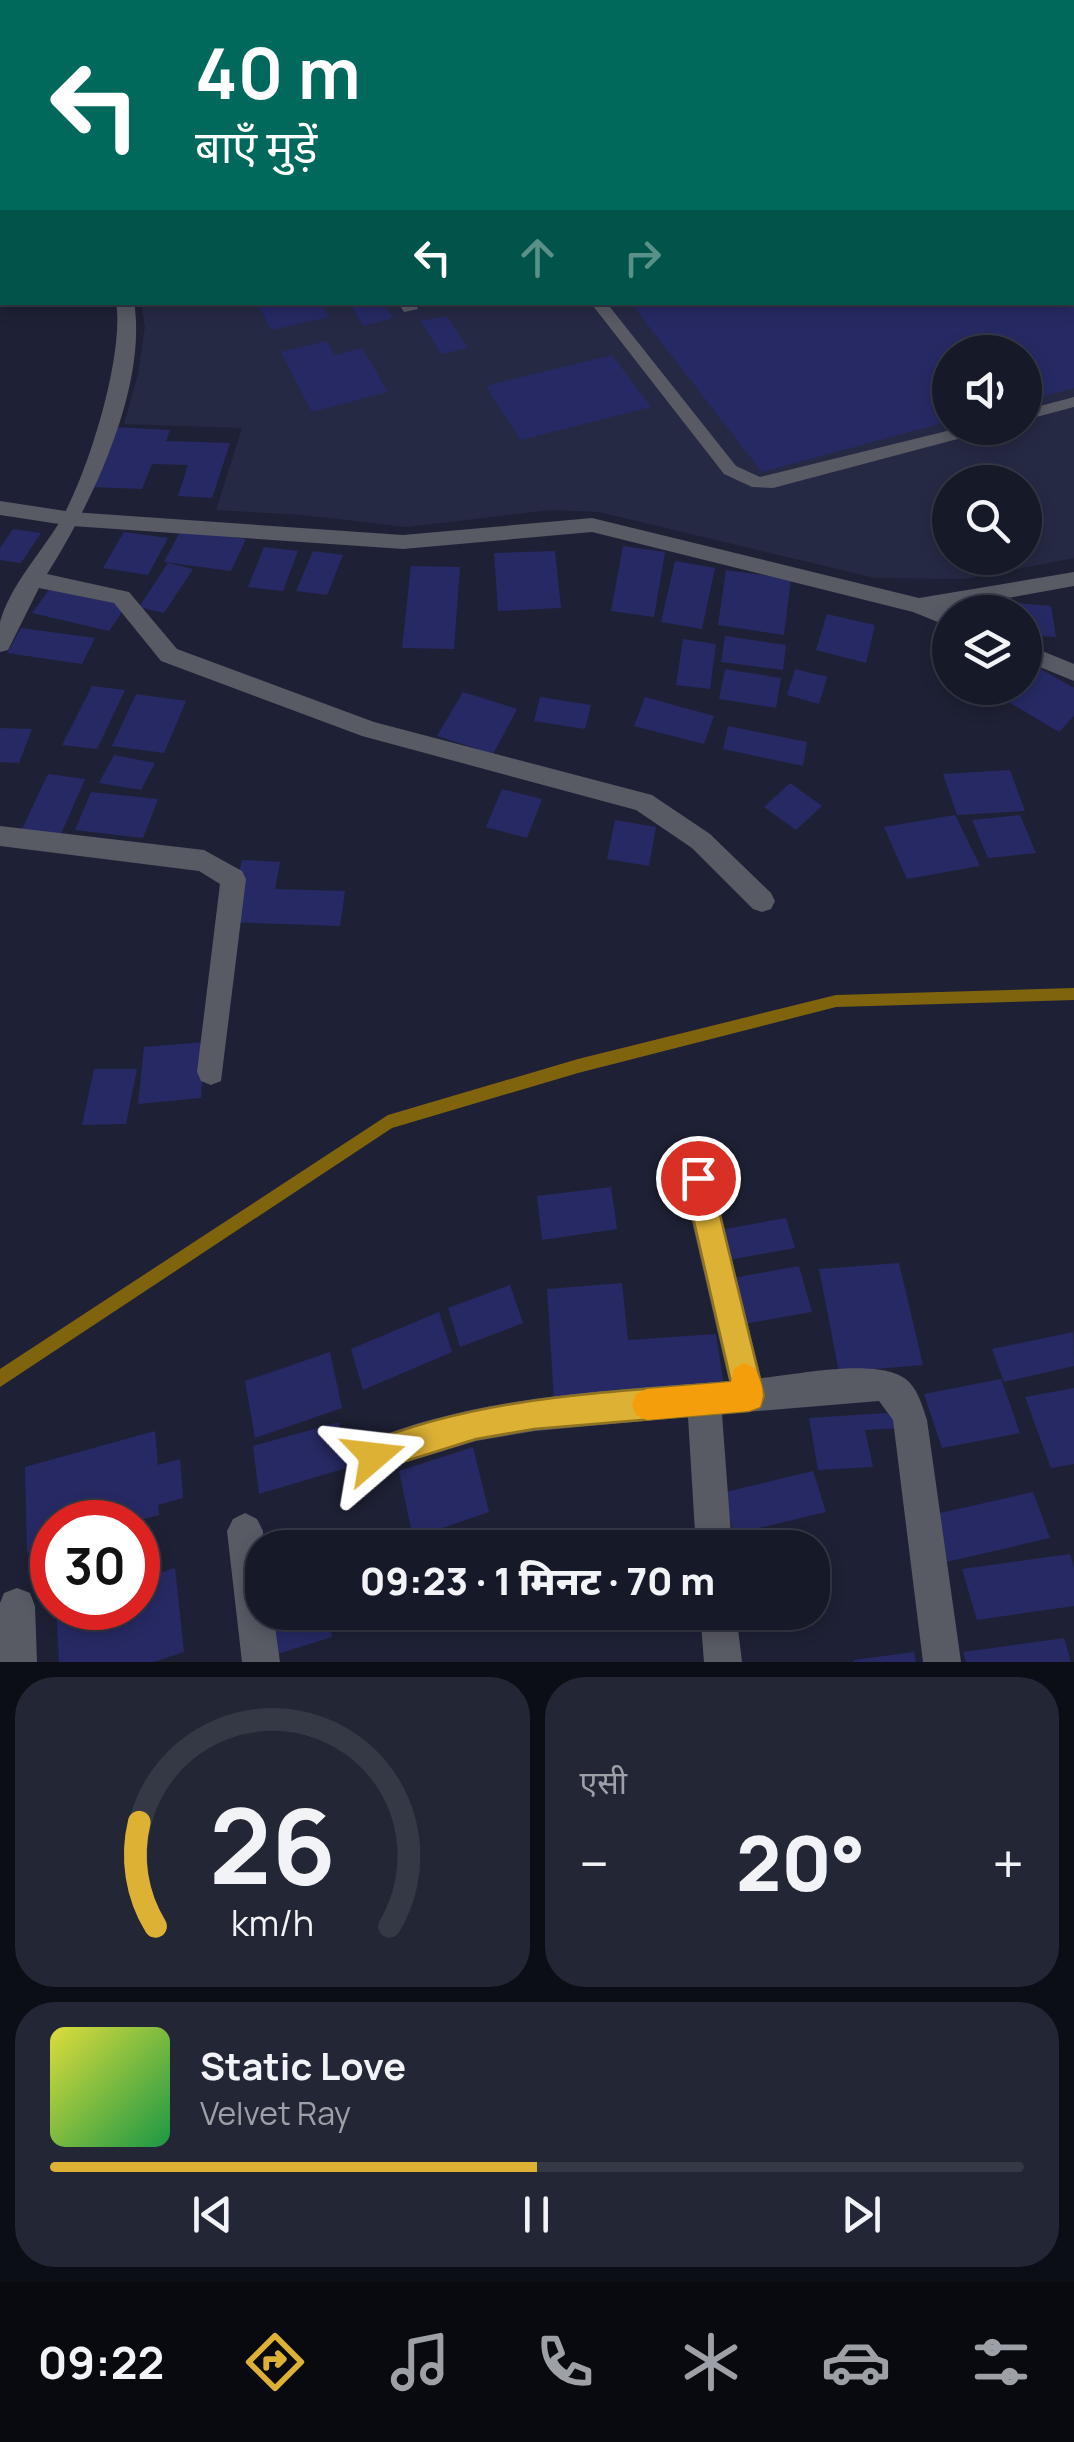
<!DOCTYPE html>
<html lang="hi">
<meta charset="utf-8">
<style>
:root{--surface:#161928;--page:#232634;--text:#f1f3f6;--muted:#9ea0a8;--line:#353845;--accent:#ddb133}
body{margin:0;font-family:Manrope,"Noto Sans Devanagari",sans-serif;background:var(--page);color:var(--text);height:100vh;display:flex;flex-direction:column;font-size:38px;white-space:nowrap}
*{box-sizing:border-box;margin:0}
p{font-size:32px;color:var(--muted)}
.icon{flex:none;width:55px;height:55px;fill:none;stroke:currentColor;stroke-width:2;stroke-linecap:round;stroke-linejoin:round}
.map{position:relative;height:1662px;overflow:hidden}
.side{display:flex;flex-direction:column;gap:15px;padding:15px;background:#0c0e16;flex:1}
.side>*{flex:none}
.banner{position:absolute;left:0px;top:0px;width:1075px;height:305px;box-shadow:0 5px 15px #0003,0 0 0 2px var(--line);background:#00695c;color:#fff;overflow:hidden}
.fabs{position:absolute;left:932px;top:335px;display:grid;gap:20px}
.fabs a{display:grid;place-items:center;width:110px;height:110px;border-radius:50%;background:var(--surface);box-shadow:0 5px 15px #0003,0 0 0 2px var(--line);font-size:50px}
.speed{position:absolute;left:30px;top:1500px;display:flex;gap:20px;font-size:50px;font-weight:700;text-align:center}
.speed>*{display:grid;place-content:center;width:130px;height:130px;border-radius:50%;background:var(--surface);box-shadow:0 5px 15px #0003,0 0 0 2px var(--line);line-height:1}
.speed .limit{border:15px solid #d22;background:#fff;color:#111}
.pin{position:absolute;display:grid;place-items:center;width:85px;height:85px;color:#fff;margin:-42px;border:5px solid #fff;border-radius:50%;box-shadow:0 2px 10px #0007}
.me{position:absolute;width:110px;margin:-55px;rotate:73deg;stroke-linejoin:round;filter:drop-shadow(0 0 8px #0008)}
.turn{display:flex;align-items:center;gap:35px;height:210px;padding:0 30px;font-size:45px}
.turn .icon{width:130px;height:130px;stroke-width:2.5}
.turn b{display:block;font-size:70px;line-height:85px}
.lanes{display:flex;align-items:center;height:95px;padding:0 30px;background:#0003;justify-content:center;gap:50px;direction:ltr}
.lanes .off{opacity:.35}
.big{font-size:75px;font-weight:800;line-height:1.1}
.side .card{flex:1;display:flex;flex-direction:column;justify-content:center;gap:15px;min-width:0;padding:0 35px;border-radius:40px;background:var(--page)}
.side .dial{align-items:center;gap:0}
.dial svg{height:260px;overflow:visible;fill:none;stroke:var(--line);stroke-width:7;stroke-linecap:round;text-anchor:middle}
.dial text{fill:var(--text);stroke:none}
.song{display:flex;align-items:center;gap:30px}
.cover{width:120px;height:120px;border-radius:15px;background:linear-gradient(135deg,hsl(60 70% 55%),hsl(140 70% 35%))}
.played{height:10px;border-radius:5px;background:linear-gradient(90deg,var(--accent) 50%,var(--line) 50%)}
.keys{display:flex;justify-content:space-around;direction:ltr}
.heat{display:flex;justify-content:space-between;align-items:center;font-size:55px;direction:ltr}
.side .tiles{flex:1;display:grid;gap:15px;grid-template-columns:1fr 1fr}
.card:last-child{grid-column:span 2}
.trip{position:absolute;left:245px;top:1530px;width:585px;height:100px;border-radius:40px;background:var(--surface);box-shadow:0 5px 15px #0003,0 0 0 2px var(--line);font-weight:800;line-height:100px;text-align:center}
.menu{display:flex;height:160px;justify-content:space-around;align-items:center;background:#090a10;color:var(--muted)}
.menu .icon{width:70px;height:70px}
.menu .active{color:var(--accent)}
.menu b{font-size:45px;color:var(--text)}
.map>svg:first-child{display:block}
.built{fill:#262944;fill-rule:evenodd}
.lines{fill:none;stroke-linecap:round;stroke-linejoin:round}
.stream{fill:#80640d;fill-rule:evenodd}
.building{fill:#272964}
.service{fill:#585a64;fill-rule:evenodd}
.minor{fill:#585a64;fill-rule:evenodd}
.tertiary{fill:#585a64;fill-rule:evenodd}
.route{fill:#ddb133;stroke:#907321;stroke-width:2.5}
.slow{fill:#f59e0b}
</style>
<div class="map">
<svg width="1074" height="1662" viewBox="0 0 1074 1662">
<rect width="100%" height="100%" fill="#1e2135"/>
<!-- built -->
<path class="built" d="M190 0H1074V558L965 579 875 578 599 512 551 510 407 527 302 515 216 510 242 428 124 424 138 374 145 327 141 303 1072 302V2H186ZM950 352H1025V428H950ZM950 482H1025V558H950Z"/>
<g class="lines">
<!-- stream -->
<path class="stream" d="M1074 988V1000L836 1007 578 1073 392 1128 0 1387V1369L388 1115 578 1059 836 995Z"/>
</g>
<!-- building -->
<g class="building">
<path d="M257 302H321L329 317 271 330Z"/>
<path d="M349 302H383L393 318 363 326Z"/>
<path d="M630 302H1074V388L1025 401V352H950V421L762 472Z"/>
<path d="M446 316 468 348 441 354 421 321Z"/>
<path d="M327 341 335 355 362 348 388 392 312 412 281 352Z"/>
<path d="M612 355 651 407 521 440 486 386Z"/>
<path d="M115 427 170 430 166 441 230 443 212 498 178 496 188 465 152 464 142 489 90 487Z"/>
<path d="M13 529 41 533 21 563 0 560V548Z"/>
<path d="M181 530 246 539 231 571 164 562Z"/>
<path d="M124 532 168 538 148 575 103 568Z"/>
<path d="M623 546 665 552 654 617 611 611Z"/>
<path d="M264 547 298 551 283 591 248 587Z"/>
<path d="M313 551 343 555 327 595 296 591Z"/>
<path d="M555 551 561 608 498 611 494 553Z"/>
<path d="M675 561 715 568 702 629 661 622Z"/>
<path d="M168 563 193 569 164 613 139 607Z"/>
<path d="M411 566 460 567 454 649 402 648Z"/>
<path d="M726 570 791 579 784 635 718 625Z"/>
<path d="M51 587 127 605 109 631 32 613Z"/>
<path d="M1004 602 1051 606 1056 637 1025 635V612H1006Z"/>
<path d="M827 614 875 625 866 663 816 650Z"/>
<path d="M21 628 95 638 82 664 7 653Z"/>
<path d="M725 636 786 645 783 670 721 662Z"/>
<path d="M683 639 716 644 710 689 676 685Z"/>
<path d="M1039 668 1074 688V716L1059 732 1007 701 1025 688Z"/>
<path d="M725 669 781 678 776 708 719 699Z"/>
<path d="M795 669 827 677 819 704 787 695Z"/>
<path d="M92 686 125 690 97 749 62 745Z"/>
<path d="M463 692 517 709 493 754 437 736Z"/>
<path d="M136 694 186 701 164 753 112 746Z"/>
<path d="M540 697 591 705 585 729 534 721Z"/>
<path d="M645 697 714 716 704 744 634 726Z"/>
<path d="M728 726 807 742 803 766 723 749Z"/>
<path d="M0 728 32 729 19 763 0 762Z"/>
<path d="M114 755 155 763 141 790 99 783Z"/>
<path d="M1010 770 1025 811 957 815 943 774Z"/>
<path d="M48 774 85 779 61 834 22 829Z"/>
<path d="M790 783 822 806 796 830 764 807Z"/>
<path d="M502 789 542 799 527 838 486 827Z"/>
<path d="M91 792 158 799 143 838 75 830Z"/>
<path d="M955 815 980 866 907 879 884 827Z"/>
<path d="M1020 815 1036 853 988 858 972 820Z"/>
<path d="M615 820 656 827 649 866 607 859Z"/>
<path d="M242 860 280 862 275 889 345 891 340 926 229 922Z"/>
<path d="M205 1042 201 1098 138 1104 144 1047Z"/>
<path d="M94 1069H137L126 1124 82 1125Z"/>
<path d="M611 1187 617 1229 542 1240 537 1196Z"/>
<path d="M786 1218 795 1248 728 1260 720 1230Z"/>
<path d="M899 1263 923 1365 839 1372 819 1269Z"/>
<path d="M799 1266 812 1312 744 1324 733 1278Z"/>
<path d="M622 1283 628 1340 716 1334 724 1387 554 1400 547 1289Z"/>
<path d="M510 1285 523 1323 460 1347 448 1308Z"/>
<path d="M439 1312 452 1352 363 1390 351 1349Z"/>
<path d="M1073 1332 1074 1366 1004 1382 992 1349Z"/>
<path d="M330 1352 342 1408 255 1438 245 1381Z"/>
<path d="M1001 1379 1020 1433 942 1448 924 1394Z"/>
<path d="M1074 1388V1464L1051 1468 1025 1397Z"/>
<path d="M901 1412 904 1428 865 1430 873 1467 818 1470 809 1418Z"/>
<path d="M339 1422 346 1468 259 1494 253 1446Z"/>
<path d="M155 1431 158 1465 180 1459 183 1498 158 1505 159 1515 133 1522H52V1546L27 1553 25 1467Z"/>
<path d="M473 1447 489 1512 413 1538 399 1471Z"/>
<path d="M813 1471 826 1512 734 1534 722 1493Z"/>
<path d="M1033 1492 1050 1538 942 1563 927 1516Z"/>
<path d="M1070 1554 1074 1568V1606L977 1620 962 1569Z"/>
<path d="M175 1568 184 1652 154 1662H59L56 1608H138V1580Z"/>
<path d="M266 1612H329L332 1637 265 1658Z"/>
<path d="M1064 1638 1071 1662H966L963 1652Z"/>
<path d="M914 1652 916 1662H854V1660Z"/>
</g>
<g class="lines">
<!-- service -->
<g class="service">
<path d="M140 0H154L156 2H142Z"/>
<path d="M791 0H804L806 2H793Z"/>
<path d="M948 0H961L963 2H950Z"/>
<path d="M1072 101 1074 102V110H1072Z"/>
<rect x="1072" y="195" width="2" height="9"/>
<path d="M398 302H414L418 309 404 312Z"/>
<path d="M590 302H606L736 466 760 477 959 428H987L984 432 773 488 752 487 724 474Z"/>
<path d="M1074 397V407L1025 420V410Z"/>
</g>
<!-- minor -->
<g class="minor">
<rect x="0" y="220" width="2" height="10"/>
<path d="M116 302H134C148 387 91 505 47 574L129 592 177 649 374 722 652 795 710 834 771 893 775 901 771 909 762 912 753 909 692 848 636 810 362 736 161 661 114 603 39 588 8 650 0 652C0 643 0 630 0 622 10 586 40 554 59 523 87 477 125 355 116 302Z"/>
<path d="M0 826 204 850 242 871 246 879 221 1081 211 1085 201 1081 197 1072 220 884 199 871 0 846Z"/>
<path d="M697 1163 708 1168 712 1178 761 1378C797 1375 885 1355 910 1383 919 1393 923 1408 927 1420L961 1662H923L893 1420 879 1401 722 1414 732 1548H696L688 1417 535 1431 476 1441 374 1472 362 1467 357 1455 362 1443C479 1395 605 1391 729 1381L682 1178 686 1168Z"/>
<path d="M245 1513 257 1519 263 1531 262 1612H273L280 1662H242L227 1531 233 1519Z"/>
<path d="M17 1588 30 1593 35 1606 37 1662H0V1603L4 1593Z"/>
<path d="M700 1612H736L742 1662H704Z"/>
</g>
<!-- tertiary -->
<g class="tertiary">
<path d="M0 501 72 512 403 535 592 518 919 598 1074 572V586L947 609 956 612H950V627L913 612 592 532 403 549 72 526 0 515Z"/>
<path d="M1025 644 1074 664V681L1025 661Z"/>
</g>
</g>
<!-- route -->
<path class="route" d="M698 1165 707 1168 711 1178 764 1396 760 1407 749 1411 534 1429 476 1439 374 1471 363 1466 359 1456 363 1445C480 1396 606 1393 731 1382L684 1178 688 1168Z"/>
<!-- slow -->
<path class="slow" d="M745 1363 755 1368C761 1382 766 1392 760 1407L749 1411 647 1420 636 1415 632 1405 636 1394 647 1389 731 1382 734 1368Z"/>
</svg>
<div class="fabs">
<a><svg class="icon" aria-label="sound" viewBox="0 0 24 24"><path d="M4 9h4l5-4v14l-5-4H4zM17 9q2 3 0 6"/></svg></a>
<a><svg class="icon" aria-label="search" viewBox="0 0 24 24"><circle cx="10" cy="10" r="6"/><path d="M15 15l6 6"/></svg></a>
<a><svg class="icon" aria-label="layers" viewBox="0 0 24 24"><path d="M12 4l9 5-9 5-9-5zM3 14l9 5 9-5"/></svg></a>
</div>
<div class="speed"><div class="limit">30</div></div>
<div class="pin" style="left:698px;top:1178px;background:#d93025"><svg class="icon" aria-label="arrive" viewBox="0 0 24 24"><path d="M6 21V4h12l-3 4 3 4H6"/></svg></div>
<svg class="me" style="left:374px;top:1456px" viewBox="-20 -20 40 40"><path d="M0-17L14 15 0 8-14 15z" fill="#ddb133" stroke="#fff" stroke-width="4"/></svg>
<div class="trip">09:23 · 1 मिनट · 70 m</div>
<div class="banner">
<div class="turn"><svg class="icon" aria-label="left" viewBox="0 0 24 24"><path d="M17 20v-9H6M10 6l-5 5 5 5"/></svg><div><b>40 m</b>बाएँ मुड़ें</div></div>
<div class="lanes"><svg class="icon" aria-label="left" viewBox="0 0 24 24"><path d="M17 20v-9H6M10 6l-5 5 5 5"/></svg><svg class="icon off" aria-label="ahead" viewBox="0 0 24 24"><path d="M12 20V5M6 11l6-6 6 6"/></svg><svg class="icon off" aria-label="right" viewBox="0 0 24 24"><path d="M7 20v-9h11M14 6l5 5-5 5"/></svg></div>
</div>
</div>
<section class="side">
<div class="tiles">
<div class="card dial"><svg viewBox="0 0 100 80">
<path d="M14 69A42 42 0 1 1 86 69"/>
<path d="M14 69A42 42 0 0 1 9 37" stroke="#ddb133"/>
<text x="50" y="56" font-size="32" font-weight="700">26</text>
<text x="50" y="72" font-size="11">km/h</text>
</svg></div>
<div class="card"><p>एसी</p>
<div class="heat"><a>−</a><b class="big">20°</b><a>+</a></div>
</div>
<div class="card">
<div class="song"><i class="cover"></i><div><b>Static Love</b><p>Velvet Ray</p></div></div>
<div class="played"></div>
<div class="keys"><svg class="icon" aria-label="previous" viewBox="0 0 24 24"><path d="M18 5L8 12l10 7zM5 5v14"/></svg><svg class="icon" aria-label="pause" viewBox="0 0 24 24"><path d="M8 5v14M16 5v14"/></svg><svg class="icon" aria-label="next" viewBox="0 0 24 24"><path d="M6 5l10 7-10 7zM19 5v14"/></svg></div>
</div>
</div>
</section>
<nav class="menu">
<b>09:22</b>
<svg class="icon active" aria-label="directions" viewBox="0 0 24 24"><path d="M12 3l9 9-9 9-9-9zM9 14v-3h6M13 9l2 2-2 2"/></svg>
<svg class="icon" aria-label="music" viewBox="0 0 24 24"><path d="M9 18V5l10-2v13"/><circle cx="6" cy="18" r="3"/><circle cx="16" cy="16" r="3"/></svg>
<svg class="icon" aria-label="phone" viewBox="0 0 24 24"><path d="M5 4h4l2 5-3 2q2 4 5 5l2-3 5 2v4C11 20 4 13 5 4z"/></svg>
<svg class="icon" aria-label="climate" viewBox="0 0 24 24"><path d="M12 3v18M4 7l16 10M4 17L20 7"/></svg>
<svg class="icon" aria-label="car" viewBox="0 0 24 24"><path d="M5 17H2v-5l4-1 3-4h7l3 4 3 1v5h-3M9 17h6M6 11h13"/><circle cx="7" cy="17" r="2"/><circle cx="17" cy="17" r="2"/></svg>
<svg class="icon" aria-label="filters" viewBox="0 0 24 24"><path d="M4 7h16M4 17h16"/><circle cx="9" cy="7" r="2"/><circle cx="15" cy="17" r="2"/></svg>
</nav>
